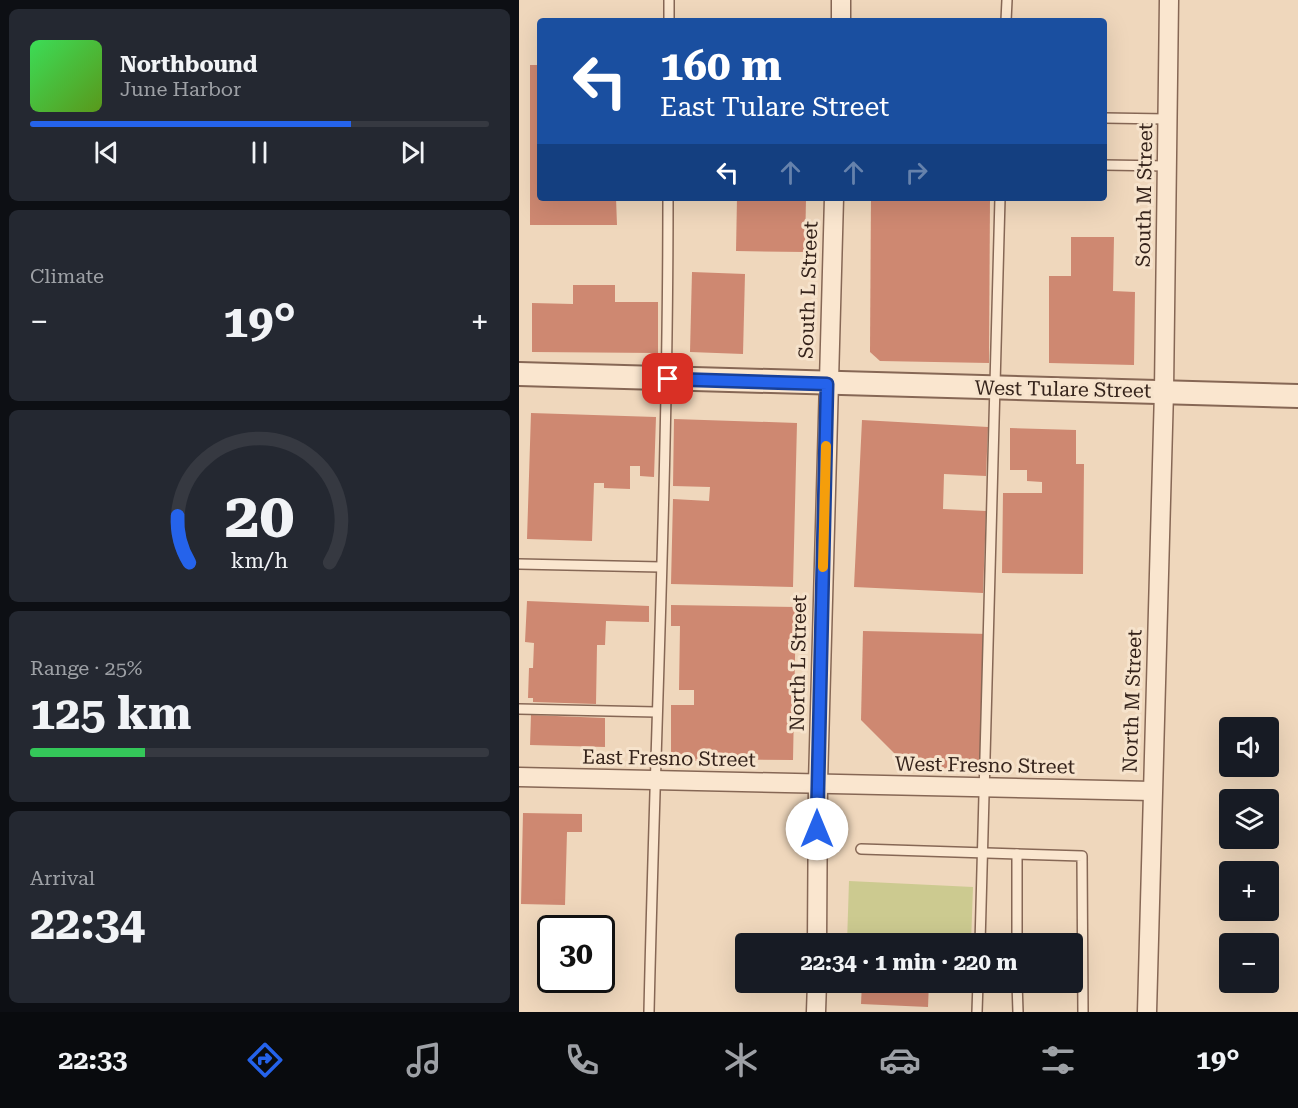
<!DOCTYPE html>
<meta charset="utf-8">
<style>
:root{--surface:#171b24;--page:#242831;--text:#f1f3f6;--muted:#9ea1a6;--line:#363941;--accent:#2563eb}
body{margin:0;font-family:"Roboto Serif",serif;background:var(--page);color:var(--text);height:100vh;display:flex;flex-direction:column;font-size:22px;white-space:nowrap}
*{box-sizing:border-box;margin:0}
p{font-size:20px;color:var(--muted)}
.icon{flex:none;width:33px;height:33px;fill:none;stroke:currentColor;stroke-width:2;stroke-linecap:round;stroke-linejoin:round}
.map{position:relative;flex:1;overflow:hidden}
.side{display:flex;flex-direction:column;gap:9px;padding:9px;background:#0d0f14;width:519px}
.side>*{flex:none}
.banner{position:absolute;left:18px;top:18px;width:570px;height:183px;border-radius:6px;box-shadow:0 6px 24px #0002;background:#1a4fa0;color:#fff;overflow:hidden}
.tools{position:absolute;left:700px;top:717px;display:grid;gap:12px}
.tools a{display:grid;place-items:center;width:60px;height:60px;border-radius:6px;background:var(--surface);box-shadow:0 6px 24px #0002;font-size:30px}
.speed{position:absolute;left:18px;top:915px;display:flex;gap:12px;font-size:30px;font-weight:700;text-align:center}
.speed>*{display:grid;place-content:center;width:78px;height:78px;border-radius:50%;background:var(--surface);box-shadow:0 6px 24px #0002;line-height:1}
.speed .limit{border:3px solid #111;border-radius:9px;background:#fff;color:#111}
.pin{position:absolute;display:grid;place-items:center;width:51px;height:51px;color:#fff;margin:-26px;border-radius:12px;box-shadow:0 3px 9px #0006}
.me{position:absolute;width:66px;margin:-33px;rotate:0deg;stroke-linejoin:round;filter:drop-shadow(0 0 4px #0008)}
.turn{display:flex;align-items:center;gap:21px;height:126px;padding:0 24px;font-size:27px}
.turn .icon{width:78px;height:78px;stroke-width:2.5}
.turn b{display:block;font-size:42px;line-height:51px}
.lanes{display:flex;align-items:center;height:57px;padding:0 24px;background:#0003;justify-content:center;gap:30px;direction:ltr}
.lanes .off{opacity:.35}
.big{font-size:45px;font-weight:700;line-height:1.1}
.side .widget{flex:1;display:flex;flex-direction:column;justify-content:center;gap:9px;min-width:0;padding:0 21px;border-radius:9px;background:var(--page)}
.side .dial{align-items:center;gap:0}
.dial svg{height:156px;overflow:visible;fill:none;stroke:var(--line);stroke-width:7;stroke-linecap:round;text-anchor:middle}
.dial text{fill:var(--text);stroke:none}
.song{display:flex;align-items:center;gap:18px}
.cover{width:72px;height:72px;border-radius:9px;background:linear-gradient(135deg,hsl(130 70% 55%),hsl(90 70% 35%))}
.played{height:6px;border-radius:3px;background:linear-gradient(90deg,var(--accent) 70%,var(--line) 70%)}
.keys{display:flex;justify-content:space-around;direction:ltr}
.heat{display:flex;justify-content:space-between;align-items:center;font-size:33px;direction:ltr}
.charge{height:9px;border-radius:4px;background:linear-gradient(90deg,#34c759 25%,var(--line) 0)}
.trip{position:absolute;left:216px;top:933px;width:348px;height:60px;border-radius:6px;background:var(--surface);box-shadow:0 6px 24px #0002;font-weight:700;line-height:60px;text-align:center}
.tab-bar{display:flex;height:96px;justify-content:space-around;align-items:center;background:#090b0e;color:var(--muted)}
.tab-bar .icon{width:42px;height:42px}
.tab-bar .selected{color:var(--accent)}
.tab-bar b{font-size:27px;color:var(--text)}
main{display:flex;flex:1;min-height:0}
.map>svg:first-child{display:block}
.green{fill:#ccca90}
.building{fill:#ce8871}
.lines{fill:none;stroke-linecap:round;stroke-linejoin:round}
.service-casing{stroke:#866755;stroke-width:12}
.minor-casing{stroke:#866755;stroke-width:21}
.tertiary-casing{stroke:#866755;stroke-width:26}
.service{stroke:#fae6cf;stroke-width:9}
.minor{stroke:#fae6cf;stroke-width:18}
.tertiary{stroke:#fae6cf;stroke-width:22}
.route-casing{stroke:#184099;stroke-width:15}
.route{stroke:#2563eb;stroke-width:10}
.slow{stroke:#f59e0b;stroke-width:10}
.labels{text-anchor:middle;stroke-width:6;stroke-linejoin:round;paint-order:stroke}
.street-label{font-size:20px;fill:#35231b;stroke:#f6e3cc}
</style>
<main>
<section class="side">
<div class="widget">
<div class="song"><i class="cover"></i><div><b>Northbound</b><p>June Harbor</p></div></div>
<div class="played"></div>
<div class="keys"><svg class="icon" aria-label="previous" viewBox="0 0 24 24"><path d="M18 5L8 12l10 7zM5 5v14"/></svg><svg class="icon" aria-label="pause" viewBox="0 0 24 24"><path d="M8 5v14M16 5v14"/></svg><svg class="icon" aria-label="next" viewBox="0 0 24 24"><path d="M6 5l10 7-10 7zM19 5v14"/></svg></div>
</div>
<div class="widget"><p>Climate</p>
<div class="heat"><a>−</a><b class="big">19°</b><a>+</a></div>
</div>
<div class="widget dial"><svg viewBox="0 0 100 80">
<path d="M14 69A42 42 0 1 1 86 69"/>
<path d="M14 69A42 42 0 0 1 8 45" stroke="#2563eb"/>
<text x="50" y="56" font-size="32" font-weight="700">20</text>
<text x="50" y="72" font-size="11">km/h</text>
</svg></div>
<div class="widget"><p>Range · 25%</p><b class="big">125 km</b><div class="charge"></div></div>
<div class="widget"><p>Arrival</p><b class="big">22:34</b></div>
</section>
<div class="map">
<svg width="779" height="1012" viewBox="0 0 779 1012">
<rect width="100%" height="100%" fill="#efd7bc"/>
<!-- green -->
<path class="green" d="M330 881 454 887 452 943H328Z"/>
<!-- building -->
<g class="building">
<path d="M11 65H21V198H97L98 225H11Z"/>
<path d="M218 198H287L286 252 217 251Z"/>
<path d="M352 198H471L470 363 361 361 351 352Z"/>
<path d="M552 237H595L594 291 616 292 615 365 530 363V276H552Z"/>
<path d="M173 272 226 274 224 354 171 352Z"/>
<path d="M54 285H96V302H139V353L13 352V303L54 304Z"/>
<path d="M12 413 137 417 135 477 121 476V466H111V489L85 488V483H75L73 541 8 539Z"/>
<path d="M155 419 278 423 274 587 152 584 154 499 190 501 191 487 154 486Z"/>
<path d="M343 420 469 427 467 476 425 474 424 509 467 511 464 593 335 587Z"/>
<path d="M491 428 557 430V464H565L564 574 483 573 484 493H523V482L508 481V470H491Z"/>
<path d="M8 601 130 606V622L87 621 86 645H78L77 704 14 702V698H9L10 668H14L15 643 6 642Z"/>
<path d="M152 605 277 607 274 760 179 759V761H152V705H175V690H160L161 626H152Z"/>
<path d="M344 631 470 634 467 770 389 767 342 720Z"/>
<path d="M12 715 86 718V747L11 745Z"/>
<path d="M4 813 63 814V832H48L46 905 2 904Z"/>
<path d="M343 982H410L409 1007 342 1004Z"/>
</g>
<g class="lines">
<defs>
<g id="service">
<path d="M150 21V0"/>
<path d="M487 21 488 0"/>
<path d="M585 118 648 119"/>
<path d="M585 165 648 166"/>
<path d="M0 564 142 567"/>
<path d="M0 709 137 712"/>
<path d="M342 849 563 856 564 1012"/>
<path d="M498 854V944"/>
<path d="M461 944 481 198"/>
<path d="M498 982 499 1012"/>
<path d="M130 1012C136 741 149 469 149 198"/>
<path d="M458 1012 459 982"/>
</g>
<g id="minor">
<path d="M322 21V0"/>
<path d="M0 777 633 791"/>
<path d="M298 944 299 783 315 198"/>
<path d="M297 1012 298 982"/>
<path d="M628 1012 645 391 650 0"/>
</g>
<path id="tertiary" d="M0 374 779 396"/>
</defs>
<!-- service casing -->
<use href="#service" class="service-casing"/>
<!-- minor casing -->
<use href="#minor" class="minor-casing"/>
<!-- tertiary casing -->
<use href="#tertiary" class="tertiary-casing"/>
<!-- service -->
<use href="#service" class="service"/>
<!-- minor -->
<use href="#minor" class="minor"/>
<!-- tertiary -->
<use href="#tertiary" class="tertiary"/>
</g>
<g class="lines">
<defs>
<path id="route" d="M149 379 308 384 298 829"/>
</defs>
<!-- route casing -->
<use href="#route" class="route-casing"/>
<!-- route -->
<use href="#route" class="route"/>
<!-- slow -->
<path class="slow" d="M304 567 307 446"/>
</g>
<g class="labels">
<!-- street labels -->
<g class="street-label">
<text transform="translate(625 195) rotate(-89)" y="7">South M Street</text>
<text transform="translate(289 290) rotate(-88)" y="7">South L Street</text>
<text transform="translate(544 389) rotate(1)" y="7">West Tulare Street</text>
<text transform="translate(279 663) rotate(-89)" y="7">North L Street</text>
<text transform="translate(613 701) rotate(-88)" y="7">North M Street</text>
<text transform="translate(150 758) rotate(1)" y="7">East Fresno Street</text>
<text transform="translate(466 765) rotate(1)" y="7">West Fresno Street</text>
</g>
</g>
</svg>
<div class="tools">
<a><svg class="icon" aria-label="sound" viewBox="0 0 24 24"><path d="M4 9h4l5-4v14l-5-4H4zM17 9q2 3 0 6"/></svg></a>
<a><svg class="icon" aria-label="layers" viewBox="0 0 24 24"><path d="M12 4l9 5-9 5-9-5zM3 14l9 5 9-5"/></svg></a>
<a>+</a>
<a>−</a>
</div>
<div class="speed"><div class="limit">30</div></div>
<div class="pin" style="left:149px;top:379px;background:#d93025"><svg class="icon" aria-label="arrive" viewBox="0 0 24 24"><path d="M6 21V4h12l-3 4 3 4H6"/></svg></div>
<svg class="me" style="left:298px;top:829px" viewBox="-20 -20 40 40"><circle r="19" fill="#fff"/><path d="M0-13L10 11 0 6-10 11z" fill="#2563eb"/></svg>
<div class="trip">22:34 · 1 min · 220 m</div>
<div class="banner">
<div class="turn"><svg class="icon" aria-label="left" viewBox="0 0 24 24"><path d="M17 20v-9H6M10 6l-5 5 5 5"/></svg><div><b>160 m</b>East Tulare Street</div></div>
<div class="lanes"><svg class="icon" aria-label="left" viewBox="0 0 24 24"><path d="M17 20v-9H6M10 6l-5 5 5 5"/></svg><svg class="icon off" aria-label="ahead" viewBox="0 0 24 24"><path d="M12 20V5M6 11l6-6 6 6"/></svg><svg class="icon off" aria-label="ahead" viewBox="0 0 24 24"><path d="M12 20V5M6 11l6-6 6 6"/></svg><svg class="icon off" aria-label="right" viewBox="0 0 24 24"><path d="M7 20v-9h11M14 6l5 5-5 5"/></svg></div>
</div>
</div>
</main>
<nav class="tab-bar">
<b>22:33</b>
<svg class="icon selected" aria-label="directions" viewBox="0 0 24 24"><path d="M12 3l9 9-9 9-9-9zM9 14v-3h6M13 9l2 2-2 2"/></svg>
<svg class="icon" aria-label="music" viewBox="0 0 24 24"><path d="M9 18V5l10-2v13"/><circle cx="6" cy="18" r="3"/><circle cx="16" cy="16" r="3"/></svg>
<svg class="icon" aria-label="phone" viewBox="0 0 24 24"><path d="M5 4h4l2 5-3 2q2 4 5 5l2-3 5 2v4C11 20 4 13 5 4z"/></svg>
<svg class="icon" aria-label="climate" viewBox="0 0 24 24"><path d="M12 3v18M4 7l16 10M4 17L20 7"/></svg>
<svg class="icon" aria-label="car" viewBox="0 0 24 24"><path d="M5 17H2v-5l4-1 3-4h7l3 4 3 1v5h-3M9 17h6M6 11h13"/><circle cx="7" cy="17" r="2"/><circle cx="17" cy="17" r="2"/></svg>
<svg class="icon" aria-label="filters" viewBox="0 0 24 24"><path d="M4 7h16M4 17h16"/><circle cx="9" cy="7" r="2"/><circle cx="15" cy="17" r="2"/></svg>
<b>19°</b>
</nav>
